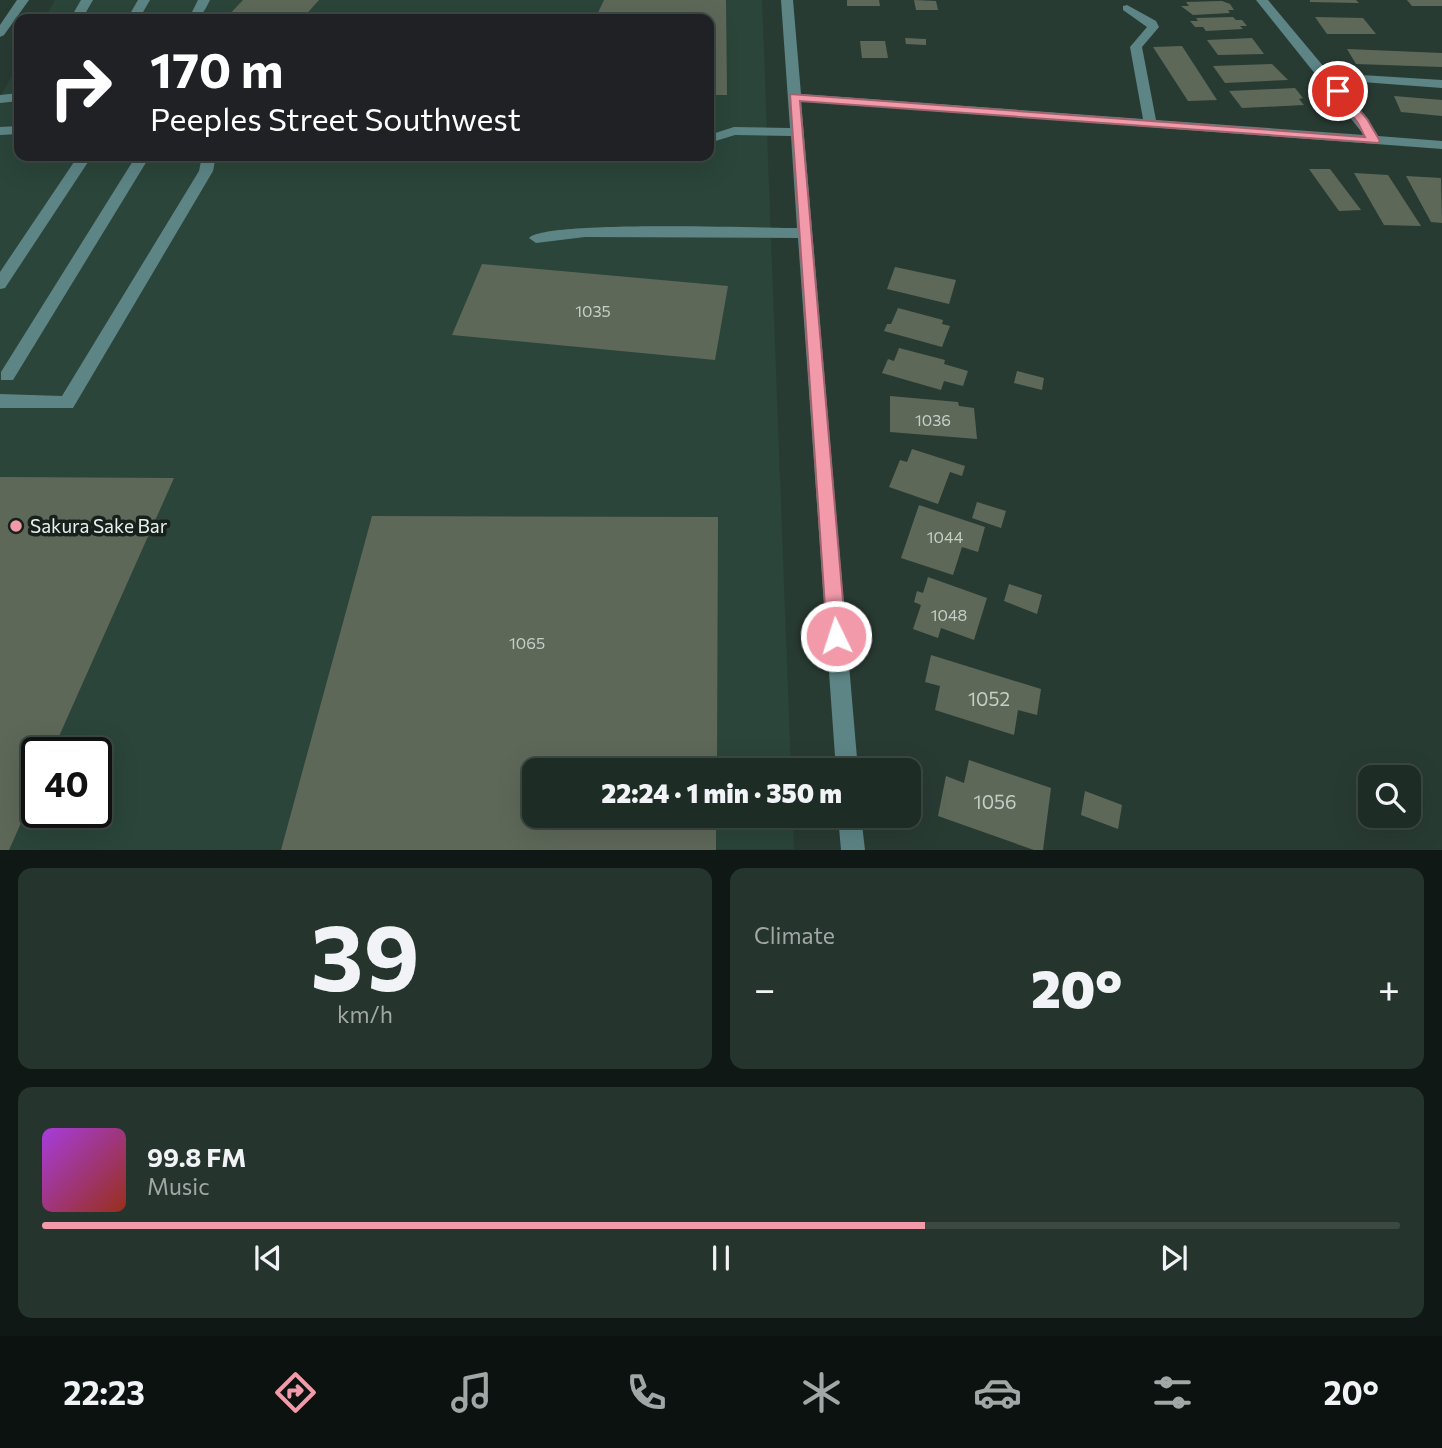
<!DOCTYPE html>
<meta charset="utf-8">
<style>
:root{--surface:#1e2c26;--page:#26342e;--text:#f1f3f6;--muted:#a1a7a7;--line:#3c4843;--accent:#f39aaa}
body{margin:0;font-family:Commissioner,sans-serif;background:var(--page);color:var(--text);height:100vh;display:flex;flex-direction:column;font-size:26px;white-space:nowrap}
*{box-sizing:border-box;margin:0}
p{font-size:23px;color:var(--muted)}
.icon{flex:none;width:38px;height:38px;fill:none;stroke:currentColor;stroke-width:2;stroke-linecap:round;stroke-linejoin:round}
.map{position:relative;height:850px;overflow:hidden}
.details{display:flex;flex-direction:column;gap:18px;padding:18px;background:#101815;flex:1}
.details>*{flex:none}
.banner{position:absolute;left:14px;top:14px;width:700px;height:147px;border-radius:14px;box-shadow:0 7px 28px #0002,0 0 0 2px var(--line);background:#202124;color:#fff;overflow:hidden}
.fabs{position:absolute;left:1358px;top:765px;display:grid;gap:14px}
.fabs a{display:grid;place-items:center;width:63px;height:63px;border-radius:14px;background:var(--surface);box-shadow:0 7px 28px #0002,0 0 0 2px var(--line);font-size:35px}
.speed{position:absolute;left:21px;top:737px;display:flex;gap:14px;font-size:35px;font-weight:700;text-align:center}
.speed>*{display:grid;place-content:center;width:91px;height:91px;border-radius:50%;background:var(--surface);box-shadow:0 7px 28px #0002,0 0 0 2px var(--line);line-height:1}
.speed .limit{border:4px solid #111;border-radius:10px;background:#fff;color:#111}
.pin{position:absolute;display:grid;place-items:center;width:60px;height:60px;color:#fff;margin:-30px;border:4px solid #fff;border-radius:50%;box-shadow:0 2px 7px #0007}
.me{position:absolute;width:77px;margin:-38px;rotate:356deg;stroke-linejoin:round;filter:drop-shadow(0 0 5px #0008)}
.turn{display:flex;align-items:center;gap:24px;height:147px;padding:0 21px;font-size:32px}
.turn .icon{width:91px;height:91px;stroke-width:2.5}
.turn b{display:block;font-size:49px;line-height:60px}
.big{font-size:52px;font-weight:800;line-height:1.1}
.details .widget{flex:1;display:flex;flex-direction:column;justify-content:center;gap:10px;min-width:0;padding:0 24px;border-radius:14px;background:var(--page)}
.details .dial{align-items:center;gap:0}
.dial b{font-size:91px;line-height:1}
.song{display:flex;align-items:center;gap:21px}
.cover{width:84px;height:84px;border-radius:10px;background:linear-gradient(135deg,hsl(280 70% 55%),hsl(10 70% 35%))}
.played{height:7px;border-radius:4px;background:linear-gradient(90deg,var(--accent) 65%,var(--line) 65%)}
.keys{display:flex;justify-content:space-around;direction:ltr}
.heat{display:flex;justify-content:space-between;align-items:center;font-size:38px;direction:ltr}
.details .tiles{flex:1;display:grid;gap:18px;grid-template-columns:1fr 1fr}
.widget:last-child{grid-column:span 2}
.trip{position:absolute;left:522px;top:758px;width:399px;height:70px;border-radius:14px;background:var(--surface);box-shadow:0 7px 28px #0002,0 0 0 2px var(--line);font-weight:800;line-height:70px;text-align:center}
.tabs{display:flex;height:112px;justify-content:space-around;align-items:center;background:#0c120f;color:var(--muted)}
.tabs .icon{width:49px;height:49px}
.tabs .on{color:var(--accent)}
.tabs b{font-size:32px;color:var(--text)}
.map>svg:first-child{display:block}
.built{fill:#2b453a;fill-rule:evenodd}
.building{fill:#5e6859}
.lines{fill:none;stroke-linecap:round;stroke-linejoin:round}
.minor{fill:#5d8586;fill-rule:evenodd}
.route{fill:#f39aaa;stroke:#9e646e;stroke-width:2}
.poi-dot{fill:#f39aaa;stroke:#18201c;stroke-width:2.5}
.labels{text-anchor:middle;stroke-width:7;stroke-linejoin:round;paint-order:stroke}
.number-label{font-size:16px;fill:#c4cfc6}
.poi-label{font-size:19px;fill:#e6f1eb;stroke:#18201c;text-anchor:start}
.near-number-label{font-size:19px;fill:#c4cfc6}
</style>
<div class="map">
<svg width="1442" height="850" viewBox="0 0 1442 850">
<rect width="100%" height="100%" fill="#283b33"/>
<!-- built -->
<path class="built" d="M55 0H762L791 770H534V816H793L794 849 0 850V97L19 63V156H709V19H44ZM37 752H96V812H37Z"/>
<!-- building -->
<g class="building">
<path d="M243 0H319L302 19H225Z"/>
<path d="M604 0H726L727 95H709V19H595Z"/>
<path d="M847 0H879L880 6H847Z"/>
<path d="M914 0 936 1 938 10H916Z"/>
<path d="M1310 0H1356L1359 3 1310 2Z"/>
<path d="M1407 0H1442V6H1412Z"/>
<path d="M1222 1 1230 4 1234 10H1228L1230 13 1193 15 1181 6H1189L1186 2Z"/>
<path d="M1233 17 1236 20H1242L1247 26H1240L1243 29 1206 31 1203 27H1195L1190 21H1198L1196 18Z"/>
<path d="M1315 17 1363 18 1376 34H1327Z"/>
<path d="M905 38 926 39V45L906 44Z"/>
<path d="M1252 38 1264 54 1218 55 1207 40Z"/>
<path d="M860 41H885L888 58H862Z"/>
<path d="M1182 46 1217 100 1188 101 1153 47Z"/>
<path d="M1347 49 1442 53V67L1356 64Z"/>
<path d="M1272 64 1288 80 1225 83 1213 66Z"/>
<path d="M1295 88 1303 98 1299 99 1304 105 1242 108 1229 91Z"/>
<path d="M1394 96 1442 100V116L1401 112Z"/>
<path d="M1309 169H1330L1361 210 1339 211Z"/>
<path d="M1354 173 1388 175 1421 226 1384 225Z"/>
<path d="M1406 176 1441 178 1442 223 1431 222Z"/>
<path d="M482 264 728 286 715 360 452 335Z"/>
<path d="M895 267 956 280 949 304 887 289Z"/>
<path d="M898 308 943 320 942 324 950 326 942 347 884 331 887 324H891Z"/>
<path d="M899 348 945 360 944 364 968 371 963 386 944 381 941 390 882 373 888 359 894 361Z"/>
<path d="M1017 371 1044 378 1042 390 1014 383Z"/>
<path d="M890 396 958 402 959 406 974 408 977 439 890 432Z"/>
<path d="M912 449 965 466 962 476 950 472 938 504 889 487 900 460 907 462Z"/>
<path d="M0 477 174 478 52 752H37V787L9 850H0Z"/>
<path d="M977 502 1006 511 1001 528 972 518Z"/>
<path d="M919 505 985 527 978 552 962 547 953 575 901 558Z"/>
<path d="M372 516 718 517 717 770H534V816H716V850H281Z"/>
<path d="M928 577 987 598 974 640 941 628 938 638 913 629 921 605 914 602 917 591 923 593Z"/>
<path d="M1009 584 1042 595 1037 614 1004 601Z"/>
<path d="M931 655 1041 689 1037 715 1018 710 1014 735 935 710 940 686 925 682Z"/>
<path d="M969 760 1051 788 1043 850H1034L938 816 946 776 964 783Z"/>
<path d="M1085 791 1122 805 1118 829 1081 815Z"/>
</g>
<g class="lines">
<!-- minor -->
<g class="minor">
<path d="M17 0H29L4 35 0 37V25Z"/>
<path d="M81 0H93L82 19H70Z"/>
<path d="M138 0H150L139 19H127Z"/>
<path d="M198 0H210C203 14 201 19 184 19L192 12Z"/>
<path d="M781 0H793L801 94 1143 119 1130 47 1147 27 1123 10V6L1127 5 1156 21 1159 27 1142 47 1156 120 1364 135 1256 0H1268L1329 73 1442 80V88L1335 80 1368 119 1378 136 1442 141V149L801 101 858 770H836L798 238 585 237 536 243 529 238C545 220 760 228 797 228L791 136 735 135 709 143V135L734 127 790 128Z"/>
<path d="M19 93V101L0 103V95Z"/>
<path d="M19 126V134L0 135V127Z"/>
<path d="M78 156H92L5 288 0 289V272Z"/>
<path d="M136 156H150L13 380H1V372Z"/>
<path d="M202 156H216L213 171 73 408H0V394L62 396 199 171Z"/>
<path d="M838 816H861L865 850H841Z"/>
</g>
</g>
<!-- route -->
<path class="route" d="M1338 88 1342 89 1367 119 1380 141 1378 143 800 101 846 636 843 642 836 644 830 642 827 636 790 94 1365 137 1358 123 1332 91Z"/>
<!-- markers -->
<circle class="poi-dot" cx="16" cy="526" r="7"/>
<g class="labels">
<!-- number labels -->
<g class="number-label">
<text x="593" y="317">1035</text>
<text x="933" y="426">1036</text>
<text x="945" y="543">1044</text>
<text x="949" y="621">1048</text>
<text x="527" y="649">1065</text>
</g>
<!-- poi labels -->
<g class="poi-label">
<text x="30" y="533">Sakura Sake Bar</text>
</g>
<!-- near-number labels -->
<g class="near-number-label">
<text x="989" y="706">1052</text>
<text x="995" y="809">1056</text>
</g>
</g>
</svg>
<div class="fabs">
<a><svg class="icon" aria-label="search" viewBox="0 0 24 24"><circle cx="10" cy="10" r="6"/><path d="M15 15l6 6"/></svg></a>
</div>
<div class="speed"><div class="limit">40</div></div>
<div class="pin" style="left:1338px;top:91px;background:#d93025"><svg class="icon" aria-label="arrive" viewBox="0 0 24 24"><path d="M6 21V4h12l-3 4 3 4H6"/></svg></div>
<svg class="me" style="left:836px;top:636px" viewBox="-20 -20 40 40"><circle r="17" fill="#f39aaa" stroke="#fff" stroke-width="3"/><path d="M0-11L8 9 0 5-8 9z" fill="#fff"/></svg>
<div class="trip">22:24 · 1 min · 350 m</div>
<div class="banner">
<div class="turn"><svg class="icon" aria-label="right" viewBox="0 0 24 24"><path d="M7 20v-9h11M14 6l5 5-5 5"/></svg><div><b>170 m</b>Peeples Street Southwest</div></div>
</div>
</div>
<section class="details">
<div class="tiles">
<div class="widget dial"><b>39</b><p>km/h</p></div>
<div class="widget"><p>Climate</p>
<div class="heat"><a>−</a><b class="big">20°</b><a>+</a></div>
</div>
<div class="widget">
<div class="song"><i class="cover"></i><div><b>99.8 FM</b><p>Music</p></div></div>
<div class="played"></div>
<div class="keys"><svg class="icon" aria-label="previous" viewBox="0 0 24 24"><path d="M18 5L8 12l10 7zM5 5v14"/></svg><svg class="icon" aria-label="pause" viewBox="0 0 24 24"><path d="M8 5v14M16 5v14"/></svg><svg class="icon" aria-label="next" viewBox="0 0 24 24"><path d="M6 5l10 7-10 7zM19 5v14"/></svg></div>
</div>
</div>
</section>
<nav class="tabs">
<b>22:23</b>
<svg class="icon on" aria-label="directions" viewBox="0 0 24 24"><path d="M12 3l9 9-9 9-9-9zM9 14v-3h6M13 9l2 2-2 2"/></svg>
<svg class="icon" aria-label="music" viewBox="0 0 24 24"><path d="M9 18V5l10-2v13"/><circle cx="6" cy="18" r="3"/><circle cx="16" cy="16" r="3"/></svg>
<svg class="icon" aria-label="phone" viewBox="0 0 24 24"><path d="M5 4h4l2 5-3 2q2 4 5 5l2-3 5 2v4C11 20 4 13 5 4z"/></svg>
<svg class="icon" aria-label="climate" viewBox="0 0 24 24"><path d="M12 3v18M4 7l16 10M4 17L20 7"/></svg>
<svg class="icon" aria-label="car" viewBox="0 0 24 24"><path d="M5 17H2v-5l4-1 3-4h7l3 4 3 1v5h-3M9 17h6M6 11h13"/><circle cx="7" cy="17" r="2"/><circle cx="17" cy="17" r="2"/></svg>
<svg class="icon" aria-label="filters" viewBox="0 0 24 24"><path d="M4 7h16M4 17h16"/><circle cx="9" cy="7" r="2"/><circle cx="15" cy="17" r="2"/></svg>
<b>20°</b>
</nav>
